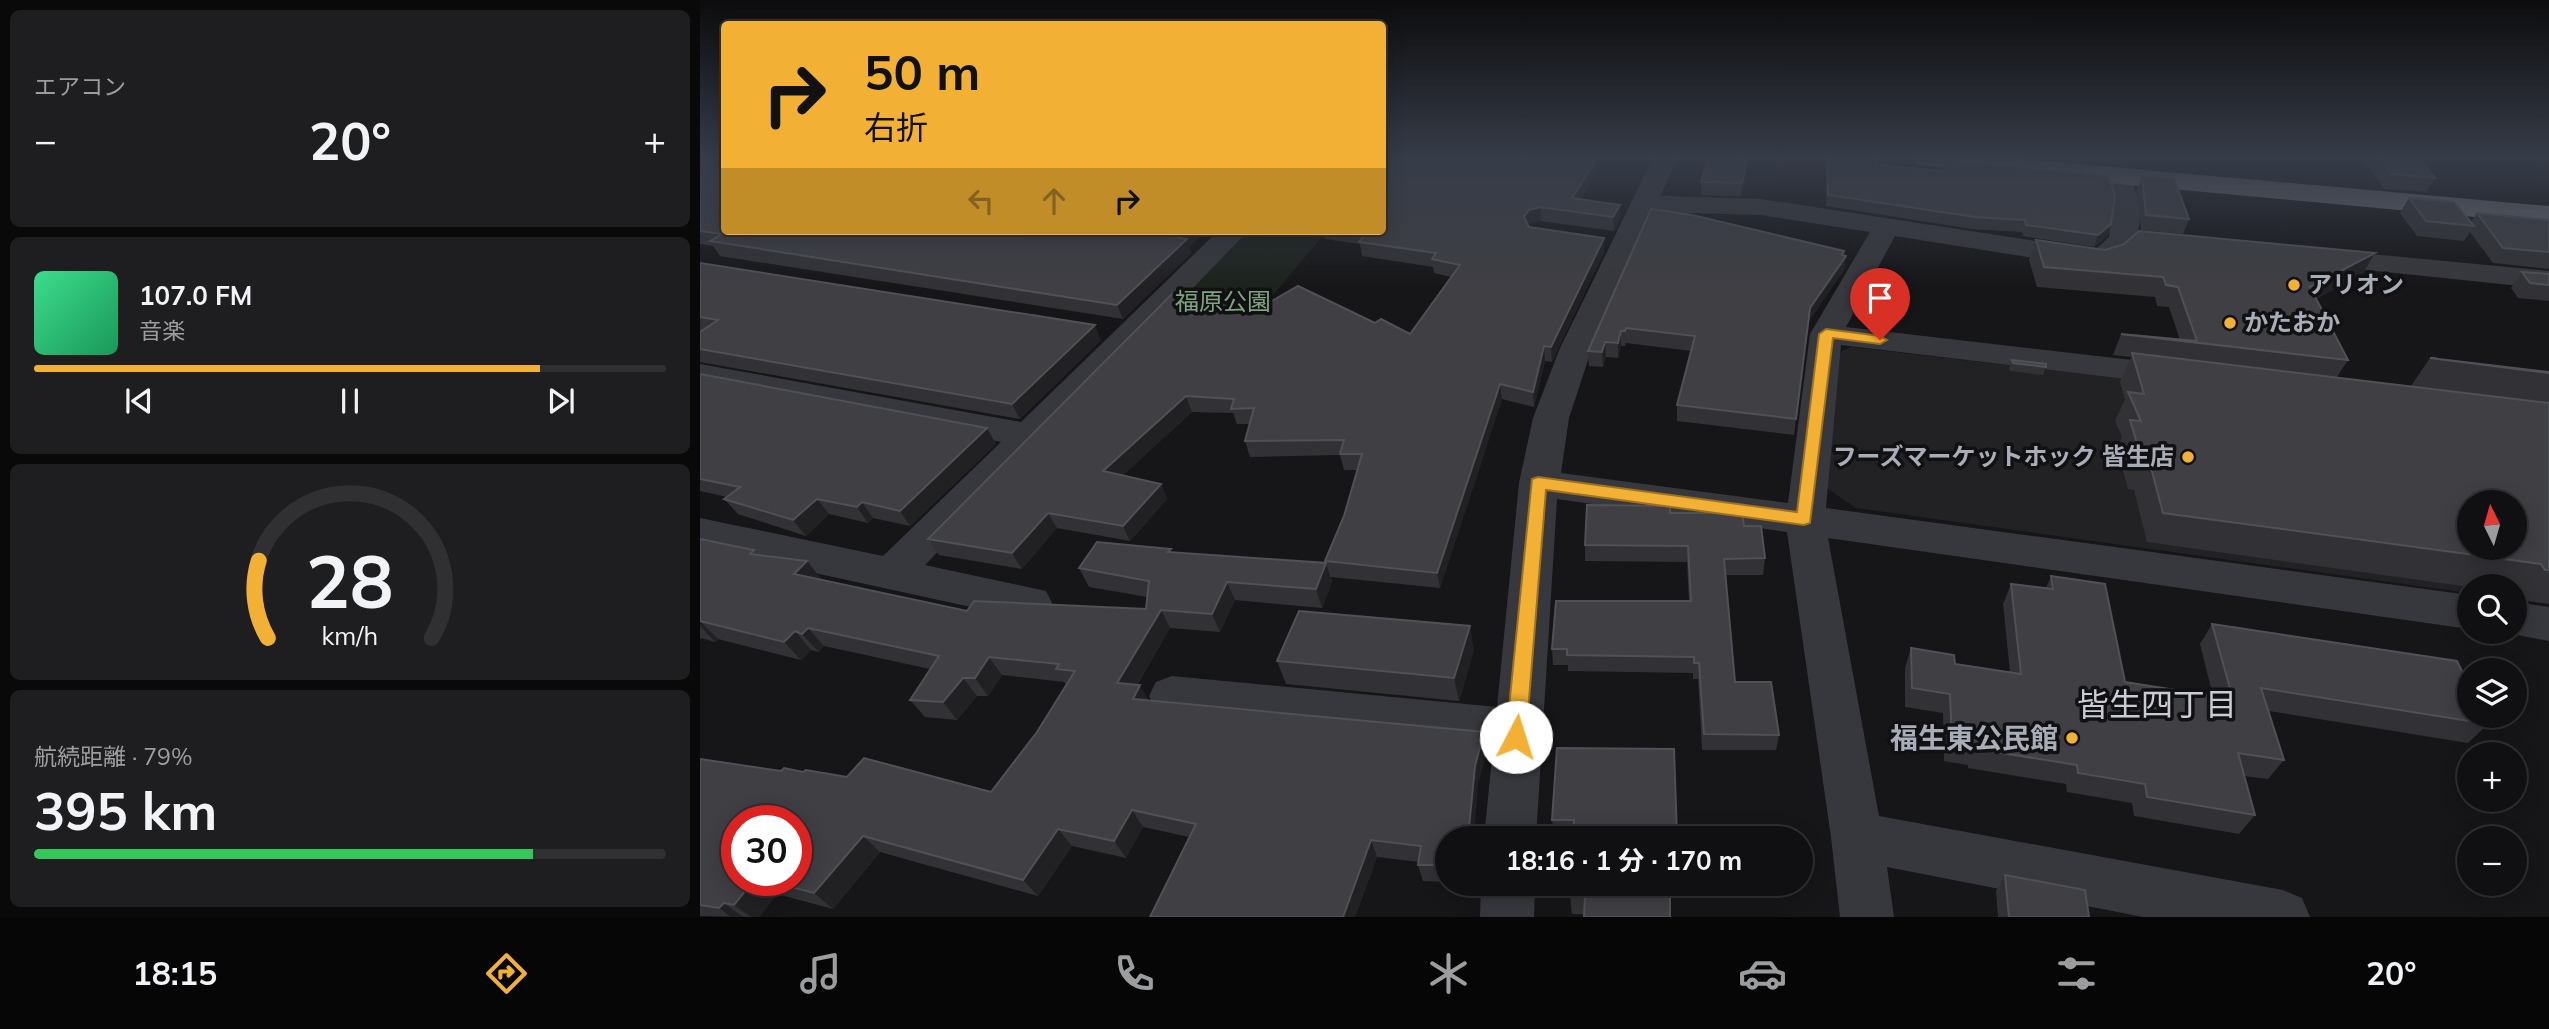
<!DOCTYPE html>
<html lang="ja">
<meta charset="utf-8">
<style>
:root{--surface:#101012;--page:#1e1e20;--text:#f1f3f6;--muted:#9c9d9f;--line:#303032;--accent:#f2b134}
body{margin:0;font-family:Mulish,"Noto Sans JP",sans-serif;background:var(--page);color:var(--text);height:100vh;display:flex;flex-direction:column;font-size:26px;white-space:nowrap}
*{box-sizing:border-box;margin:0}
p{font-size:23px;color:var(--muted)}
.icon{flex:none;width:38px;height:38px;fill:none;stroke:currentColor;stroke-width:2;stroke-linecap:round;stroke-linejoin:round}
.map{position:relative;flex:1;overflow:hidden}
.details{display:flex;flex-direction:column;gap:10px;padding:10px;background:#09090a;width:700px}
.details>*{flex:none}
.guide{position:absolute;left:21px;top:21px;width:665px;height:214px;border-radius:7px;box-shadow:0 4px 18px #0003,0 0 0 2px var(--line);background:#f2b134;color:#111;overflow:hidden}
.needle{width:46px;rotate:355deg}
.buttons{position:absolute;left:1757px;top:490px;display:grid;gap:14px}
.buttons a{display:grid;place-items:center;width:70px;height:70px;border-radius:50%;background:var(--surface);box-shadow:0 4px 18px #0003,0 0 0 2px var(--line);font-size:35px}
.speed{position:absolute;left:21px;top:805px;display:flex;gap:14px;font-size:35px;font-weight:700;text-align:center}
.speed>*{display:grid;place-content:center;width:91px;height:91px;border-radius:50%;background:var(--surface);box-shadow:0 4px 18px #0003,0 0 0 2px var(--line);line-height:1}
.speed .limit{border:10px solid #d22;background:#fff;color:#111}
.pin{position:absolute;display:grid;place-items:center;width:60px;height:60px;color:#fff;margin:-72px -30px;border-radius:50% 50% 50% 0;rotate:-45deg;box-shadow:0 0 7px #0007}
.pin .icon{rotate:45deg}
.me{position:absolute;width:77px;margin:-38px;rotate:5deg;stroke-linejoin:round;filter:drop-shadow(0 0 5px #0008)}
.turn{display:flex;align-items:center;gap:24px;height:147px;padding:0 28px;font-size:32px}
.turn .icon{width:91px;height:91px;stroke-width:2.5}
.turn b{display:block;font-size:49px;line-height:60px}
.lanes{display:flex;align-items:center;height:66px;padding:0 28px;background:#0003;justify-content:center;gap:35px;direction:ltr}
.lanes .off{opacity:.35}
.big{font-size:52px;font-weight:700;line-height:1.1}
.details .tile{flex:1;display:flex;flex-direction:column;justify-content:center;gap:10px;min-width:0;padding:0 24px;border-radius:10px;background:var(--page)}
.details .dial{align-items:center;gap:0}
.dial svg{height:182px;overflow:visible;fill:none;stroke:var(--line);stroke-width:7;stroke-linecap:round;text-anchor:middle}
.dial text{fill:var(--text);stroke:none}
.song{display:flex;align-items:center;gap:21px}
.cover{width:84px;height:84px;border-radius:10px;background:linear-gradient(135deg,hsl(150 70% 55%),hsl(150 70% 35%))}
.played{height:7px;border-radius:4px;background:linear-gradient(90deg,var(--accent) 80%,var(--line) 80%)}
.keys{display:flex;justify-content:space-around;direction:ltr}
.heat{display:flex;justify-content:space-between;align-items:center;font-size:38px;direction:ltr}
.charge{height:10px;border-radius:5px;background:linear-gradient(90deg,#34c759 79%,var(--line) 0)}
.trip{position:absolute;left:735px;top:826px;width:378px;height:70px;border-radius:35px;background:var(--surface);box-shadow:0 4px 18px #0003,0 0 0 2px var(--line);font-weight:700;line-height:70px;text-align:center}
.menu{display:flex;height:112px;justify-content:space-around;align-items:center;background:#060607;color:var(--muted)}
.menu .icon{width:49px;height:49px}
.menu .current{color:var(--accent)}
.menu b{font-size:32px;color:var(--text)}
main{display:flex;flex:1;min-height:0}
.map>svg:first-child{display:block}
.built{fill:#222225;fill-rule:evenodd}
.green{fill:#1c231d}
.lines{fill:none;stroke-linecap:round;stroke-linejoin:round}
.path{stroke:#3d3f44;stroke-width:3.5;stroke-dasharray:2.5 4.5;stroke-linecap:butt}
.minor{fill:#37383d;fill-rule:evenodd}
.highway{fill:#63666e;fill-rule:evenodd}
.wall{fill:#323236;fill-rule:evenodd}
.shaded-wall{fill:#212124}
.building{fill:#3f3f44;stroke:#4f5156;stroke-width:2;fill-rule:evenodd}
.route{fill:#f2b134;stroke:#9d7322;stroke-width:2}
.poi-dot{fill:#f2b134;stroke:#111113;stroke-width:2.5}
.labels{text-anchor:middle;stroke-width:7;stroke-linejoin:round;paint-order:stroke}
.poi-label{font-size:24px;font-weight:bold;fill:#a8adb8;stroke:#111113;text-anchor:start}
.park-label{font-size:24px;fill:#7fa381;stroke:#111113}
.near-poi-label{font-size:28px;font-weight:bold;fill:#a8adb8;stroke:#111113;text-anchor:end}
.near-neighbourhood-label{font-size:32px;fill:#c9ccd4;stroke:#111113}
</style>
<main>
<section class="details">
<div class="tile"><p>エアコン</p>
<div class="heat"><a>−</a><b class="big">20°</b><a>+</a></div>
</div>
<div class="tile">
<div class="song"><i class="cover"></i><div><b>107.0 FM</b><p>音楽</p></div></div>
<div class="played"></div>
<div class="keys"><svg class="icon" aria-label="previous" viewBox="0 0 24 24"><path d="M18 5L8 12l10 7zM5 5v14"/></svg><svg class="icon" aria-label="pause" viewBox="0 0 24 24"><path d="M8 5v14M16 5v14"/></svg><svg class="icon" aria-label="next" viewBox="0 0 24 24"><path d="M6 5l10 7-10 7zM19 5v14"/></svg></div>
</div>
<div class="tile dial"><svg viewBox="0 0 100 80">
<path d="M14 69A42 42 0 1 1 86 69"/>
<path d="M14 69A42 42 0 0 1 10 35" stroke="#f2b134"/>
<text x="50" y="56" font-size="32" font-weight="700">28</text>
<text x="50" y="72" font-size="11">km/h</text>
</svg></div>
<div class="tile"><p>航続距離 · 79%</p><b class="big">395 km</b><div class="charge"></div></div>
</section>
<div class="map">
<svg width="1849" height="917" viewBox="0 0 1849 917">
<rect width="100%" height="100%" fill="#161618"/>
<!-- built -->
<path class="built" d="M1151 347 1849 428V604L1815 600V586H1769V593L1156 508 1124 486 1136 354ZM1769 502H1815V548H1769Z"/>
<!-- green -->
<path class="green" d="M546 231H627L535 340 460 319Z"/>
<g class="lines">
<!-- path -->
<path class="path" d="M1170 161 1196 163"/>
<!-- minor -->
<g class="minor">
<path d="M953 158H978L960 196 1061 199 1395 250 1409 237 1413 206 1403 176 1407 171 1416 168 1425 171C1451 208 1444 256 1397 268L1195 236 1146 327 1476 365 1488 368 1493 375 1488 382 1476 385 1141 345 1126 508 1769 595V629L1128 538 1179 816 1583 890 1602 898 1610 917H1443L1187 867 1194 917H1140L1131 837 1087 532 857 499 836 838H784L793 748 472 716 456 710 449 696 456 682 472 676 797 707 819 483 833 418 860 348ZM953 212 1061 215 1170 232 1110 334 1088 503 861 473 869 418 892 348Z"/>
<path d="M518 231H548L225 565 346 591 352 603 346 615 331 620 0 548V518L183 556 301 442 0 384V364L321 422Z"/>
<path d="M1619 249 1849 271V289L1609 264 1605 258 1609 252Z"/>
<path d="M1815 602 1849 607V641L1802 632H1815Z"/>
<path d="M781 884H835L834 917H780Z"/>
</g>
<!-- highway -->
<path class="highway" d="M1212 158H1309L1849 206V224L1225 166 1216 164Z"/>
</g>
<!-- wall -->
<g class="wall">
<path d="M0 158 24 231H506L489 247 491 253 423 319 20 256 13 246 0 244Z"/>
<path d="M1126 158H1176V165L1243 171 1245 161 1411 224 1407 236 1394 247 1323 236 1322 232 1272 229 1126 206Z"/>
<path d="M1659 158H1719L1735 178 1726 192 1684 189 1669 168 1666 167Z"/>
<path d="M895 162V176L880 199 920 218 914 231 841 221 830 223 829 225V227L904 238V252L852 362 845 361 834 407 802 399 740 588 631 577 632 582 622 608 535 600 520 632 470 628 437 685H440L448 700 787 750 778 783 747 838V882L723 881 718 865 719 862 677 857 655 917H450L489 837 443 827 426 858 372 846 338 896 180 852 133 909 77 894 59 917 0 916V759L81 771 103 772 291 792 337 732 366 685 364 682 302 675 288 696H277L257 720 225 717 210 700 230 669 124 646 119 652 111 650 101 660 18 639 15 642 1 638 0 640V539L58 555 107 561 122 580 267 611 446 609 447 597 389 587 379 568 472 552 626 563 625 561 644 516 658 470H644L640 455 550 457 545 441 550 424H537L533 413 492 412 423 475 461 484 467 499 430 541 357 528 322 569 239 555 228 539 474 292 675 323 710 334 751 277 734 273 733 267 662 256 660 244 625 239 623 231H682ZM96 821V880H37Z"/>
<path d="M1046 174 1041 196 1001 195V182Z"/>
<path d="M1442 176 1489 219 1483 234 1441 230 1437 190Z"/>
<path d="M1709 198 1771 222 1777 213 1849 220V269L1793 263 1770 232 1764 241 1717 236 1700 213Z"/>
<path d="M951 209 1146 256 1144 270 1108 322 1094 435 977 421V405L991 351 926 343 925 346H921L918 358 906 357 903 367 889 366 888 351Z"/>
<path d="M1336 240 1405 250 1675 253 1663 273 1616 299 1648 360 1637 377 1711 386 1730 358 1849 372V604L1817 599 1815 595V586L1769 587 1447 542 1434 490 1428 489 1417 449 1422 437 1415 421 1425 399 1420 382 1431 357 1413 355 1421 334 1480 340 1469 307 1457 306 1455 297 1337 287 1329 260Z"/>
<path d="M0 263 401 340 320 419 0 362V332L2 331 0 330Z"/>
<path d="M1822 272 1849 274V301L1818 298 1811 288Z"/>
<path d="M1312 360 1346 367 1343 375 1310 371 1309 368Z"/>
<path d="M0 374 287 428 296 444 210 526 173 518 168 523 129 514 106 536 38 514 24 499 27 497 0 491Z"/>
<path d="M970 513 1044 526 1065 558 1063 575H1025L1035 682 1079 735 1076 750H1002L998 679H993V673L868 671V665H853L852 649 989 601 987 562 885 561V545Z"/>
<path d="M1351 576 1425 682 1513 696 1500 644 1512 624 1788 724 1768 743 1569 711 1584 760 1568 779 1544 776 1555 815 1539 834 1434 816 1432 803 1367 792 1366 784 1268 768V765L1244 761 1243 713 1205 707V668L1211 648 1255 664 1310 672 1303 604 1311 584 1346 588Z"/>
<path d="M774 650 759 701 586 684 577 661Z"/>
<path d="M857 748 977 838H854L852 820Z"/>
<path d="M1305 875 1389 917H1298L1296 891Z"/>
<path d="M871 884 970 917 872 914 870 896Z"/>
</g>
<!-- shaded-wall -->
<g class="shaded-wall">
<path d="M1047 161 1046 174 1041 196 1042 183Z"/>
<path d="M895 162V176L872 211V198Z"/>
<path d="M920 205V218L914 231 913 217Z"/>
<path d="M840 207 841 221 830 223 825 231 824 217 829 210Z"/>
<path d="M1411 224 1407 236 1394 247 1398 235Z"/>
<path d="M487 231H506L489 247 491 253 423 319 417 305Z"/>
<path d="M904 238V252L852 362 851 347Z"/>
<path d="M1144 251 1143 261 1146 256 1144 270 1108 323 1110 308Z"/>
<path d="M1675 253 1663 273 1599 308 1610 287Z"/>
<path d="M395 325 401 340 320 419 312 404Z"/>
<path d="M921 331V346L918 358V343Z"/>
<path d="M905 342 906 357 903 367 902 352Z"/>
<path d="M844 346 845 361 834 407 833 392Z"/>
<path d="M800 384 802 399 740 588 737 573Z"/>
<path d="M486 396 492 412 411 486 403 471Z"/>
<path d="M287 428 296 444 210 526 200 511Z"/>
<path d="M461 484 467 499 430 541 423 526Z"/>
<path d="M117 499 129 514 106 536 93 520Z"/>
<path d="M162 502 173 518 168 523 157 507Z"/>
<path d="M348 513 357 528 322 569 312 553Z"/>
<path d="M107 561 122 580 94 574Z"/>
<path d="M626 563 632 582 622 608 616 589Z"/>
<path d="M527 582 535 600 520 632 512 614Z"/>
<path d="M461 610 470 628 427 701 417 683Z"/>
<path d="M0 621 18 639 15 642 0 626Z"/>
<path d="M770 626 774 650 759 701 754 678Z"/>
<path d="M108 628 124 646 119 652 102 634Z"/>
<path d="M95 631 111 650 101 660 84 642Z"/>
<path d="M289 657 302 675 288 696 275 678Z"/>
<path d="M263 678 277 696 257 720 243 702Z"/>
<path d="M440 685 450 703 433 699Z"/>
<path d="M784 732 787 750 778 783 774 838H768L775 766Z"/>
<path d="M432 810 443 827 426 858 414 841Z"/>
<path d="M358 829 372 846 338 896 323 880Z"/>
<path d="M163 836 180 852 133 909 114 893Z"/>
<path d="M671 840 677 857 655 917H643Z"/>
<path d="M54 880H59L77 894 59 917H51L34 905Z"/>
<path d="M24 903 43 917H31L19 908Z"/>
</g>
<!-- building -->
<g class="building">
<path d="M0 158H24V231H487L479 238 487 239 417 305 10 241 22 234 0 231Z"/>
<path d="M682 158H890L895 162 872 198 920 205 913 217 840 207 829 210 824 217 829 227 904 238 851 347 844 346 833 392 800 384 737 573 625 561 644 516 662 454H640L644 440 545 441 554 408 531 409 534 399 486 396 403 471 461 484 423 526 348 513 312 553 228 539 474 292 565 305 598 286 675 323 681 319 710 334 760 265 732 259 736 253 659 242 664 236 658 235 661 231H682Z"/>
<path d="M1008 158 1047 161 1042 183 1001 182Z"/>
<path d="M1127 158H1176V165L1246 171 1245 161 1408 176 1415 195 1411 224 1398 235 1326 225 1325 220 1275 217 1128 195Z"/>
<path d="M1680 158H1719L1735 178 1692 174Z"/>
<path d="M1442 176 1474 179 1489 219 1446 215Z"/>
<path d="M1709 198 1754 202 1774 226 1726 221Z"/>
<path d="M951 209 992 215 1144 251 1142 255 1146 256 1110 308 1096 419 977 405 995 336 926 328 925 331H921L918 343 905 342 902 352 888 351Z"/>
<path d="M1777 213 1849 220V252L1803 248Z"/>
<path d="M1439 231 1675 253 1610 287 1648 360 1421 334 1497 341 1478 287 1466 285 1463 277 1344 267 1336 240 1405 250 1424 244Z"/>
<path d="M0 263 395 325 312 404 0 349V332L18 320 0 317Z"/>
<path d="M1822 272 1849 274V285L1830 283Z"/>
<path d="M1432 353 1849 403V570H1845L1841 564 1463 513 1449 460H1442L1430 420 1441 421 1428 392 1444 394ZM1769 502H1815V548H1769Z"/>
<path d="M1730 358 1849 372V373Z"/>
<path d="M1312 360 1346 364V367L1313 363Z"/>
<path d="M0 374 287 428 200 511 162 502 157 507 117 499 93 520 24 499 40 487 0 479Z"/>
<path d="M887 505 970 506V513H1042L1044 526H1061L1065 558 1024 559 1035 682H1071L1079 735 1004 734 999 663H994V657L867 655V649H852L856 601H991L988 546 885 545Z"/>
<path d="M0 539 54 550 50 554 107 561 94 574 267 611 274 601 446 609 449 581 379 568 397 542 471 549 468 552 626 563 616 589 527 582 512 614 461 610 417 683 440 685 433 699 784 732 775 766 768 838H747V865H718L721 846 671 840 643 917H450L496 824 432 810 414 841 358 829 323 880 163 836 114 893 64 880H96V821H37V880H54L34 905 24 903 19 908 0 905V759L81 771 84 768 103 772 106 770 147 777 164 758 291 792 337 732 375 671 356 669 359 664 289 657 275 678H263L243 702 210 700 239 656 108 628 102 634 95 631 84 642 0 621Z"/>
<path d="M1351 576 1405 584 1425 682 1533 699 1512 624 1757 661 1769 686V716H1784L1788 724 1561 688 1584 760 1538 753 1555 815 1447 797 1445 784 1378 773 1377 765 1277 749V746L1252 742 1250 694 1212 688 1211 648 1254 655 1255 664 1321 674 1311 584 1353 589Z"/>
<path d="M599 611 770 626 754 678 577 661Z"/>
<path d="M857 748 974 749 977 838H873L874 820H852Z"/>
<path d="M1305 875 1385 890 1389 917H1309Z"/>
<path d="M871 884H970V917H884L885 896H870Z"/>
</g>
<!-- sky -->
<linearGradient id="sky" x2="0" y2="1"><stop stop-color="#0c0c0d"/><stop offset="0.55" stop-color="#363c48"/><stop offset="1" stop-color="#363c48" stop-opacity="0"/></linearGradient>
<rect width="1849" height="286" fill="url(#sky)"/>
<!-- route -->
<path class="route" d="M1126 329 1180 336 1187 340 1180 344 1133 338 1110 523 1104 525 846 490 826 737 823 743 816 746 809 743 806 737 832 479 838 477 1097 512 1119 334Z"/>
<!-- markers -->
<g class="poi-dot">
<circle cx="1594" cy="285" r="7"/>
<circle cx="1530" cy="323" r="7"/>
<circle cx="1488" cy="457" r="7"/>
<circle cx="1372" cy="738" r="7"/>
</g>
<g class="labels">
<!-- poi labels -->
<g class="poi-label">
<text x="1608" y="293">アリオン</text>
<text x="1544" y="331">かたおか</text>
<text x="1474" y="465" text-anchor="end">フーズマーケットホック 皆生店</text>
</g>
<!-- park labels -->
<g class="park-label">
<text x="523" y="310">福原公園</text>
</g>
<!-- near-poi labels -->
<g class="near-poi-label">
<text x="1358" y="748">福生東公民館</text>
</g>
<!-- near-neighbourhood labels -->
<g class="near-neighbourhood-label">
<text x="1457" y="716">皆生四丁目</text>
</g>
</g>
</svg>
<div class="buttons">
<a><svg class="needle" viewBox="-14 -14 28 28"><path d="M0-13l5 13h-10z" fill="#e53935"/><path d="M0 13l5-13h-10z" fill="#9c9d9f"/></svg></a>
<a><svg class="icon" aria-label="search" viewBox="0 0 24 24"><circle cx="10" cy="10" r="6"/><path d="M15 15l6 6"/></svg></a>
<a><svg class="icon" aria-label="layers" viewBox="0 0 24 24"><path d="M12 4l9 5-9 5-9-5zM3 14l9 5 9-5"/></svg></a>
<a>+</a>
<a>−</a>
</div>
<div class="speed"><div class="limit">30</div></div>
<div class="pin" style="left:1180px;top:340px;background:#d93025"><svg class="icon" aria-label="arrive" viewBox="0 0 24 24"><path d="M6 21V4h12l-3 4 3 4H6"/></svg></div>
<svg class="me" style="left:816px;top:737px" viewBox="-20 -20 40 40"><circle r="19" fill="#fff"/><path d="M0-13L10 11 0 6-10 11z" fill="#f2b134"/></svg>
<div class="trip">18:16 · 1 分 · 170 m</div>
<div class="guide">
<div class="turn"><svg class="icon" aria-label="right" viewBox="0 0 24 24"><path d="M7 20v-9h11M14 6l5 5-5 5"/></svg><div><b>50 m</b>右折</div></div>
<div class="lanes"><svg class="icon off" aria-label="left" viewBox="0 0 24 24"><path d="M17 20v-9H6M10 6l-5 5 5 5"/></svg><svg class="icon off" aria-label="ahead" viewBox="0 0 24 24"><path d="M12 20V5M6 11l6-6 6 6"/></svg><svg class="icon" aria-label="right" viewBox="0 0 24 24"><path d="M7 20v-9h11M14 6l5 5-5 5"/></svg></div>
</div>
</div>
</main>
<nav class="menu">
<b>18:15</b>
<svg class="icon current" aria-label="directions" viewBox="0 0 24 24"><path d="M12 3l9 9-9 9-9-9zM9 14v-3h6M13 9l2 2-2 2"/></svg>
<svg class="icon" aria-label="music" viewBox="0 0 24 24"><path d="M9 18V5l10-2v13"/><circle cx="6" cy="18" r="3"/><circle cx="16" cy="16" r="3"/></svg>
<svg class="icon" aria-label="phone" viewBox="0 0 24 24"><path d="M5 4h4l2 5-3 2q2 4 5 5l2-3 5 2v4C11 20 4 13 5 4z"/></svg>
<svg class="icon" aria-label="climate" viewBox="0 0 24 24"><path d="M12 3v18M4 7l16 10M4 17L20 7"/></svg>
<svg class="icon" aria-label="car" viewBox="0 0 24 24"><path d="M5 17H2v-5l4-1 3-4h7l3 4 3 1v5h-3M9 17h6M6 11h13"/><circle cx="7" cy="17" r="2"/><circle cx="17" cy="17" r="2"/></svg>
<svg class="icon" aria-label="filters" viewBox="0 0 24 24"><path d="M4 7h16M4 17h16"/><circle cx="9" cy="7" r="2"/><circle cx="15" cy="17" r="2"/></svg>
<b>20°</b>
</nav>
